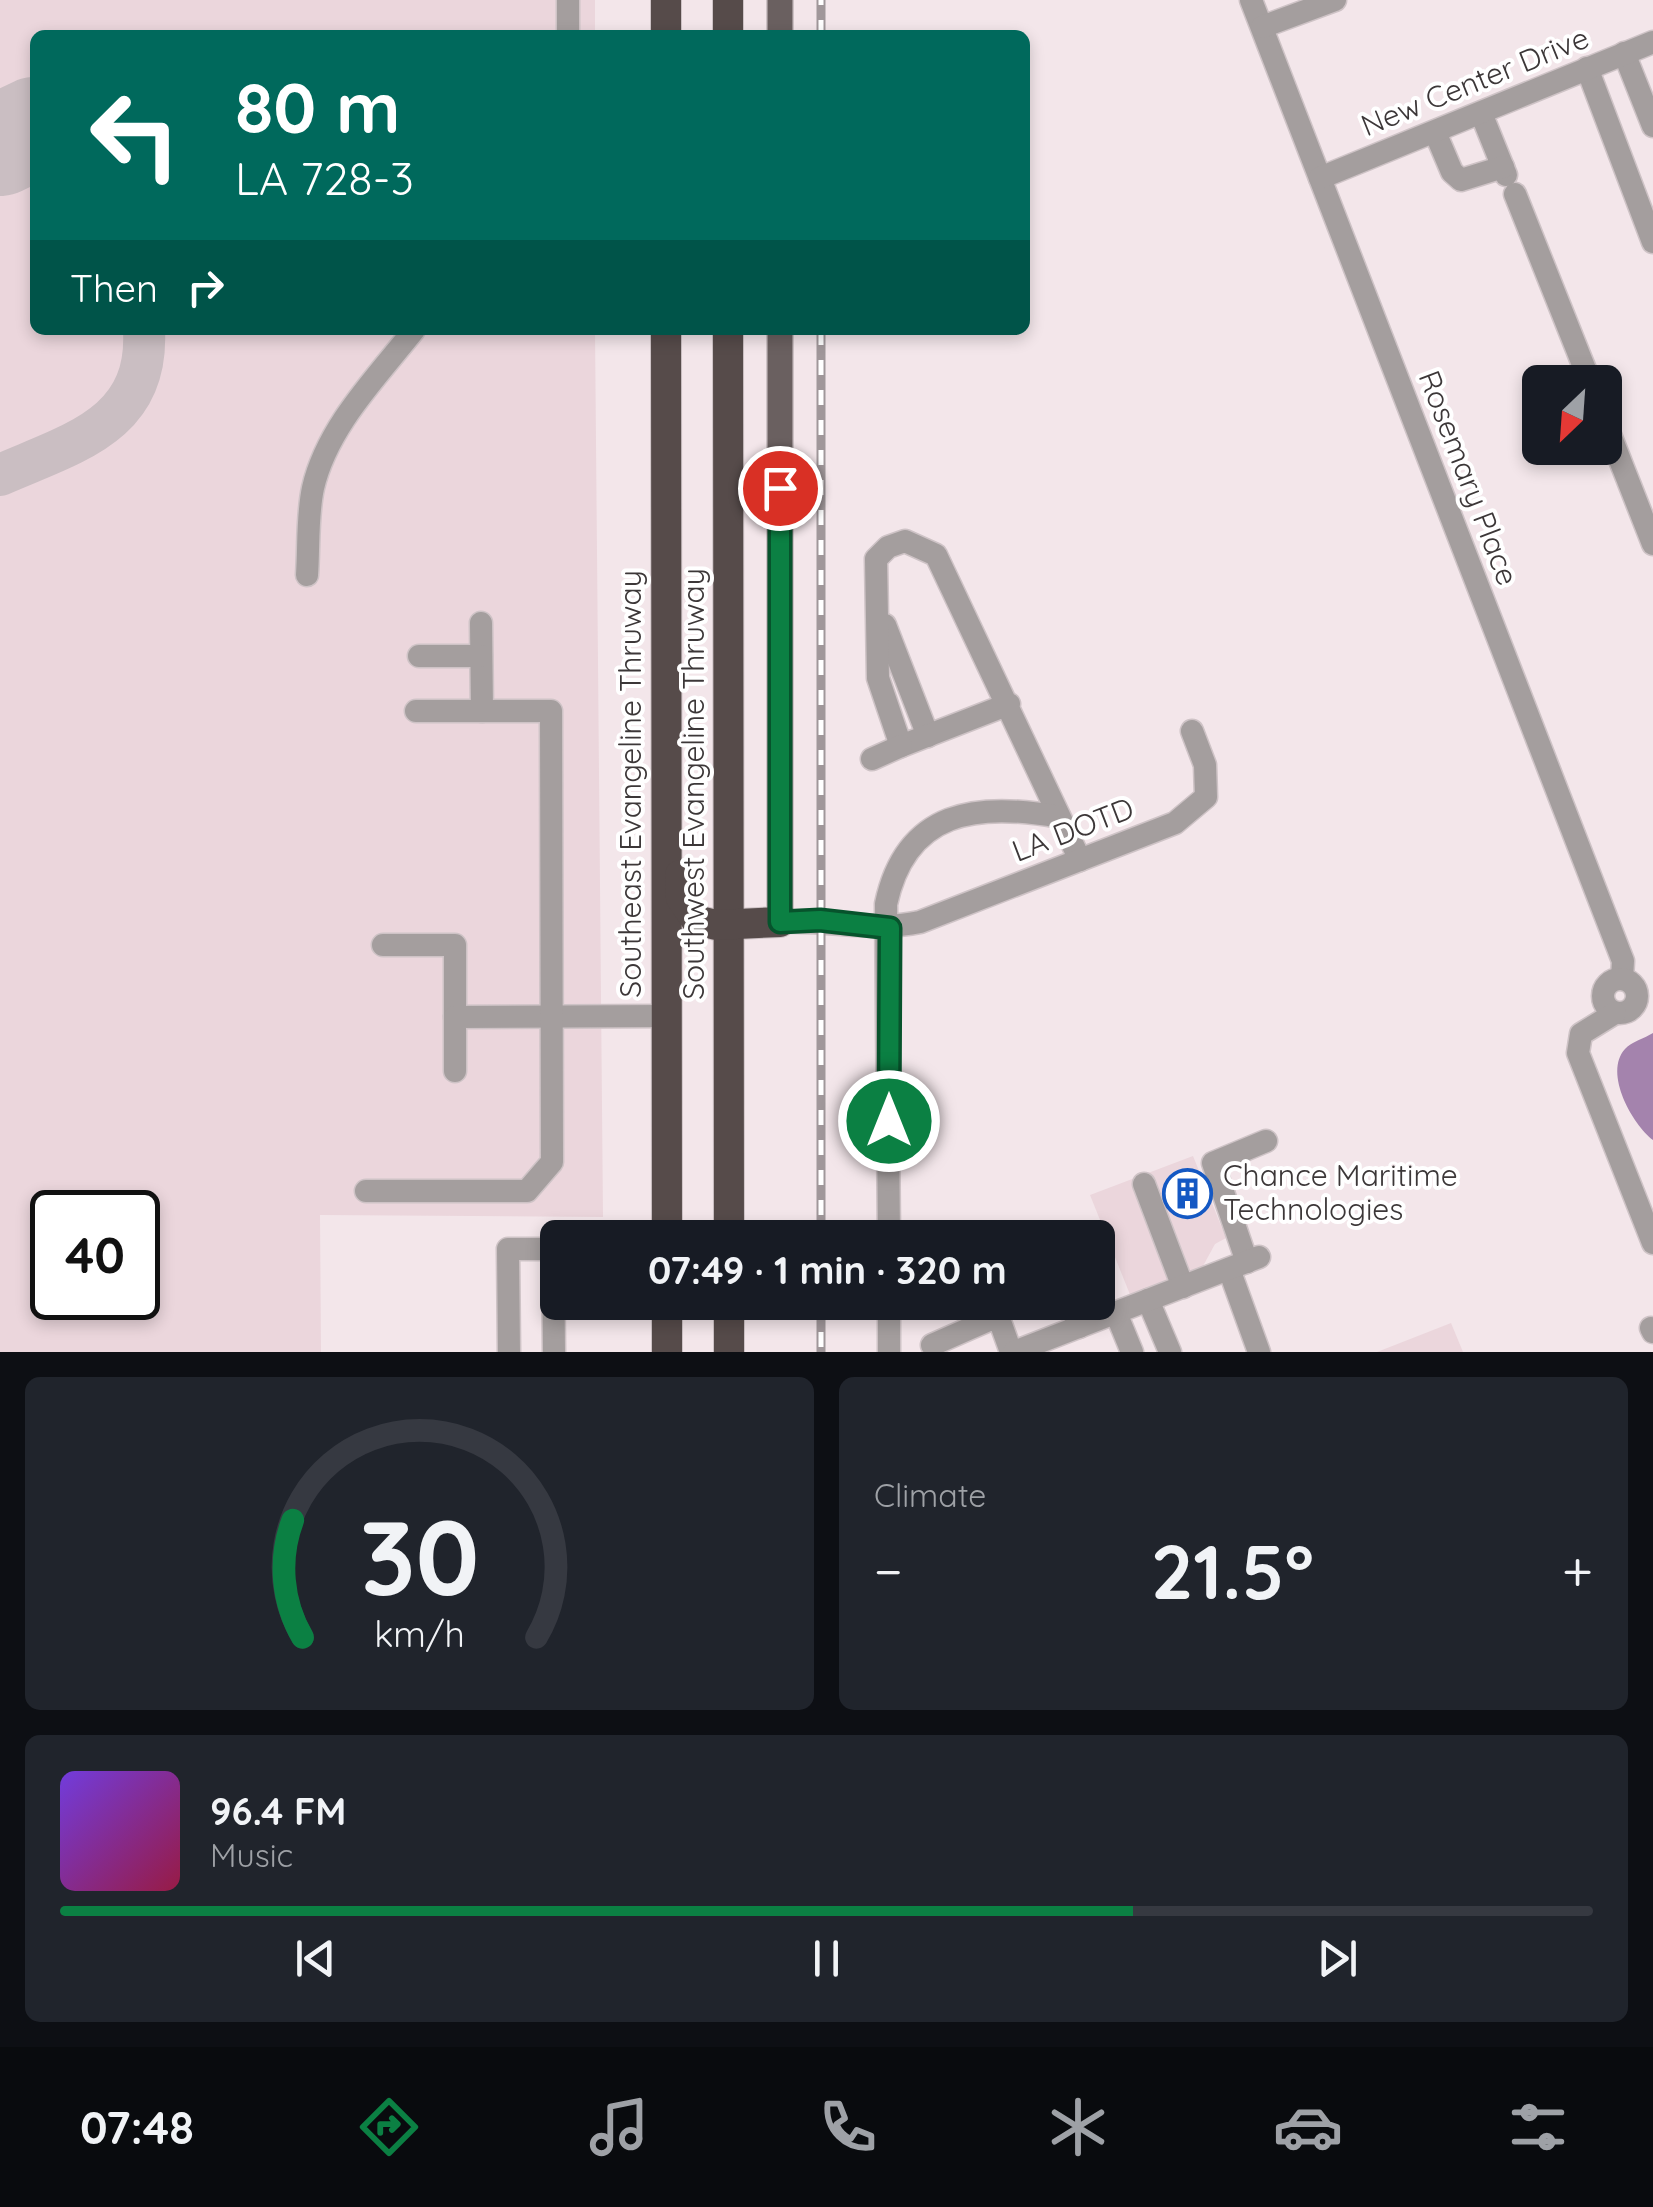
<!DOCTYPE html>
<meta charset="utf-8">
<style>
:root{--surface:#171b24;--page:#20242c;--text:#f1f3f6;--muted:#9ea1a6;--line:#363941;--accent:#0b8043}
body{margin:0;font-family:Quicksand,sans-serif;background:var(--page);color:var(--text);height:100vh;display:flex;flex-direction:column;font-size:38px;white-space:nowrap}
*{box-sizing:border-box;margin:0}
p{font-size:32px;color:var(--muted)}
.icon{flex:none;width:55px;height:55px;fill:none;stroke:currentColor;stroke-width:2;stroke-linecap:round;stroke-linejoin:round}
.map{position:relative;height:1352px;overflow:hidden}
.side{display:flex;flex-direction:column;gap:25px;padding:25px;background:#0d0f14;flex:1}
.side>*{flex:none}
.guide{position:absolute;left:30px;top:30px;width:1000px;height:305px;border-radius:15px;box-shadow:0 5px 15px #0003;background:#00695c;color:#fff;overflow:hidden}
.needle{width:65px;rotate:205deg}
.buttons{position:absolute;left:1522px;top:365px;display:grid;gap:20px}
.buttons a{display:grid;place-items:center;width:100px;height:100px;border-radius:15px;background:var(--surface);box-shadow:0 5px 15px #0003;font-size:50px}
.speed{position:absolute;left:30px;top:1190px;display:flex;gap:20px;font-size:50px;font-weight:700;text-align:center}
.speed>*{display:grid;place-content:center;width:130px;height:130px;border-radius:50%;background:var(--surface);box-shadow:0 5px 15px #0003;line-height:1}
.speed .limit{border:5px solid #111;border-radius:15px;background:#fff;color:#111}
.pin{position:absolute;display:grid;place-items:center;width:85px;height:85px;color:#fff;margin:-42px;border:5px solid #fff;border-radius:50%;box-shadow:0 2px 10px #0007}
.me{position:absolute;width:110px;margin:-55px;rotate:0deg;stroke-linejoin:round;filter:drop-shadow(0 0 8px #0008)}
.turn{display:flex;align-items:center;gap:35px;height:210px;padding:0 40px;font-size:45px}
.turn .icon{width:130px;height:130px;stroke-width:2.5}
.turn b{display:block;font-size:70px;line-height:85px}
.then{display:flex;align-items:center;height:95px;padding:0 40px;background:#0003;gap:20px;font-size:38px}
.big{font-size:75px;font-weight:800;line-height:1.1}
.side .tile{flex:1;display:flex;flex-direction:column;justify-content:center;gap:15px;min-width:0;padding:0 35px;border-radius:15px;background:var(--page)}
.side .dial{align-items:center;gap:0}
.dial svg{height:260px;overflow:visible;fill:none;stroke:var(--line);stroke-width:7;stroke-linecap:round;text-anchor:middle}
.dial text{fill:var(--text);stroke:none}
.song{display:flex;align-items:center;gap:30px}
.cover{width:120px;height:120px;border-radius:15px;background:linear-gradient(135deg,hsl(260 70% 55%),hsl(340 70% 35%))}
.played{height:10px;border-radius:5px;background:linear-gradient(90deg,var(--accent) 70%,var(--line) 70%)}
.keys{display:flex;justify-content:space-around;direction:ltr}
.heat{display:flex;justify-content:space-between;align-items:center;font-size:55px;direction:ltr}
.side .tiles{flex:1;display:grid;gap:25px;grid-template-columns:1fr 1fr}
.tile:last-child{grid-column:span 2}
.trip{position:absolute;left:540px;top:1220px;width:575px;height:100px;border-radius:15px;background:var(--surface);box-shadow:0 5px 15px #0003;font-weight:800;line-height:100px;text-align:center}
.tabs{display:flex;height:160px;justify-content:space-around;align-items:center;background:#090b0e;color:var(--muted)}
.tabs .icon{width:70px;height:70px}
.tabs .on{color:var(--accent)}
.tabs b{font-size:45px;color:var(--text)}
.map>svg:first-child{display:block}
.built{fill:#ebd6dc;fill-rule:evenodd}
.water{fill:#a483ad}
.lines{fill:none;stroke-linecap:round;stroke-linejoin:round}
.taxiway{stroke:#cabec2;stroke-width:42}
.runway{stroke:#cabec2;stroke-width:102}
.minor-casing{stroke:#cec3c6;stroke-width:25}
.major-casing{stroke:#cec3c6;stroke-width:28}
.highway-casing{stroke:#cec3c6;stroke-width:32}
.minor{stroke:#a49e9e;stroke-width:22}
.major{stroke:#6a6060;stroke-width:25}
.highway{stroke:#564b4a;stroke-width:30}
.rail-casing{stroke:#a0979a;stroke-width:9}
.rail{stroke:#fff;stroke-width:5;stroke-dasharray:15;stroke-linecap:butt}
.route-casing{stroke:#07532c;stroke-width:25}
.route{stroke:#0b8043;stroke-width:18}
.labels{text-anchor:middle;stroke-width:8;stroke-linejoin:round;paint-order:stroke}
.street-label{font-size:30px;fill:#3c3738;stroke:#fff}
.poi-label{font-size:30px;fill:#3c3738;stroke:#fff;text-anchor:start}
</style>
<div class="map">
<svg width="1653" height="1352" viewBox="0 0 1653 1352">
<rect width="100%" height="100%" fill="#f3e6ea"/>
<!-- built -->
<g class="built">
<path d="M0 0H595V35H35V330H595L603 1217 320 1215 321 1352H0ZM52 1212H138V1298H52Z"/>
<path d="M1193 1156 1226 1238 1215 1244 1203 1266 1194 1272 1131 1297 1090 1195Z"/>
<path d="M1451 1323 1463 1352H1377Z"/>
</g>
<!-- water -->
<path class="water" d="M1653 1033V1140C1633 1125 1603 1073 1625 1049 1631 1042 1645 1038 1653 1033Z"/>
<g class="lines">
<!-- taxiway -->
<path class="taxiway" d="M0 475C73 443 149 425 144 330"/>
<!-- runway -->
<path class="runway" d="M0 145 35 128"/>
<defs>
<g id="minor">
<path d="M568 0V35"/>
<path d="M1251 0 1623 961 1622 979"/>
<path d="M1262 27 1335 0"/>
<path d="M1624 53 1653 126"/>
<path d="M1587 68 1653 242"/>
<path d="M1481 113 1506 175"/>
<path d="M1435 132 1452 172 1461 180 1503 167"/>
<path d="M1320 178 1653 42"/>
<path d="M1515 194 1590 382"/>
<path d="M1605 422 1653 544"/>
<path d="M307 575C309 546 307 516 313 488 327 427 376 378 414 330"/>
<path d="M481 623 482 711"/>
<path d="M885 625 928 736"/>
<path d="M419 656H481"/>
<path d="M1009 704 901 746 878 678 876 559 888 547 905 541 936 555 1080 860"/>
<path d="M872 759 901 746"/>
<path d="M780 922C827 919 874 932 920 922L1175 823 1206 797 1205 765 1192 731"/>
<path d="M383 945H455V1017"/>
<circle cx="1620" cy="996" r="17"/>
<path d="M1615 1013 1581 1034 1578 1053 1653 1243"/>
<path d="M455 1071V1017L667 1016"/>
<path d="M1144 1184 1183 1287"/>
<path d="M366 1191H527L552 1162 551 711H416"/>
<path d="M1046 1235V1238"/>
<path d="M889 1238 886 904C906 810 977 802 1059 817"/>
<path d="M1247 1262 1213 1163 1266 1141"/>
<path d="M1229 1269 1259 1352"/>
<path d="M1148 1300 1170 1352"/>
<path d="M1070 1302 1079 1327"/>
<path d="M1116 1313 1132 1352"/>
<path d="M1651 1328 1653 1332"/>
<path d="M932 1345 998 1316 1011 1352"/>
<path d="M509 1352 508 1249H553L554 1352"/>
<path d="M889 1352V1302"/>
<path d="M1014 1352 1259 1257"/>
</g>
<g id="major">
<path d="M780 35V0"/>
<path d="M780 330V922"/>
</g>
<g id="highway">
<path d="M666 0V35"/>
<path d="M728 35V0"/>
<path d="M666 330 667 1238"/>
<path d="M728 330 729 1238"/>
<path d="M680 875 681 898 696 920 716 925 780 922"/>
<path d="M667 1352V1302"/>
<path d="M729 1352V1302"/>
</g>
</defs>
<!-- minor casing -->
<use href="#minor" class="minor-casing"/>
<!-- major casing -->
<use href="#major" class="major-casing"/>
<!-- highway casing -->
<use href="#highway" class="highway-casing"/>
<!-- minor -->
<use href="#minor" class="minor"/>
<!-- major -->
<use href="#major" class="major"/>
<!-- highway -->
<use href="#highway" class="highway"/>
<defs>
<g id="rail">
<path d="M821 35V0"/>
<path d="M821 330V1238"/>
<path d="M821 1302V1352"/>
</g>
</defs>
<!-- rail casing -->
<use href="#rail" class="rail-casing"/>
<!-- rail -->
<use href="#rail" class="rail"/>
</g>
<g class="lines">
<defs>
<path id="route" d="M780 488V922L820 920 890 928 889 1121"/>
</defs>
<!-- route casing -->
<use href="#route" class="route-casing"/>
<!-- route -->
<use href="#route" class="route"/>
</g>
<!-- icons -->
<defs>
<symbol id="building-ring" viewBox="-11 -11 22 22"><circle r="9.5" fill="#fff" stroke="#1458c3" stroke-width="1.5"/><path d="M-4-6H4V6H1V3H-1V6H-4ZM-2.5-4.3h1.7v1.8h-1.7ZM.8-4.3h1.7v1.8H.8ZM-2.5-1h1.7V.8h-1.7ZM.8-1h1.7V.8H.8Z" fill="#1458c3"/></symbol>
</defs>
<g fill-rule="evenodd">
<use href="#building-ring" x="1160" y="1166" width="55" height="55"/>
</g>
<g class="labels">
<!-- street labels -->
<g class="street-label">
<text transform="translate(1475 82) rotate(-22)" y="10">New Center Drive</text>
<text transform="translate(1468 478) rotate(69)" y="10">Rosemary Place</text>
<text transform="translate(631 784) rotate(-90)" y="10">Southeast Evangeline Thruway</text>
<text transform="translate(694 784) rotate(-90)" y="10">Southwest Evangeline Thruway</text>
<text transform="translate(1073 830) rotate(-21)" y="10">LA DOTD</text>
</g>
<!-- poi labels -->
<g class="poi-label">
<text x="1223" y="1186">Chance Maritime<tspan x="1223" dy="34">Technologies</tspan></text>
</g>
</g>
</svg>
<div class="buttons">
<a><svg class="needle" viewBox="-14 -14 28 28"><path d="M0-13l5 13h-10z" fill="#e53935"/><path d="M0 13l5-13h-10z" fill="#9ea1a6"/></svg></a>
</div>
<div class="speed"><div class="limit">40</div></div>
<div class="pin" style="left:780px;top:488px;background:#d93025"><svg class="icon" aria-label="arrive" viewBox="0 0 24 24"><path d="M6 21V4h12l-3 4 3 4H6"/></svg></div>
<svg class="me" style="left:889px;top:1121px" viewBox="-20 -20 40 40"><circle r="17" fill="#0b8043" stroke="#fff" stroke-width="3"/><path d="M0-11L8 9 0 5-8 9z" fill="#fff"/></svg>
<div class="trip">07:49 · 1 min · 320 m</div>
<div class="guide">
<div class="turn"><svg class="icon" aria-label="left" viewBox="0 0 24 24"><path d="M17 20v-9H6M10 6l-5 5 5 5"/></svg><div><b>80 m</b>LA 728-3</div></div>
<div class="then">Then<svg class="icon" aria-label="right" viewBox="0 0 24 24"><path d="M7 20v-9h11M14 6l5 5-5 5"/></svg></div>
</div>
</div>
<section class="side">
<div class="tiles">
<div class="tile dial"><svg viewBox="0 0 100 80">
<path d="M14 69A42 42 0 1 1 86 69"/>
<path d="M14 69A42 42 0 0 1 11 33" stroke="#0b8043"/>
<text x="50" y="56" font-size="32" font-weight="700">30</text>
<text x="50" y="72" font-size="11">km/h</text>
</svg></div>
<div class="tile"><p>Climate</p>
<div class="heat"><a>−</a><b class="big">21.5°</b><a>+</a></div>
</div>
<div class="tile">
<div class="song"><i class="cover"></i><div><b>96.4 FM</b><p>Music</p></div></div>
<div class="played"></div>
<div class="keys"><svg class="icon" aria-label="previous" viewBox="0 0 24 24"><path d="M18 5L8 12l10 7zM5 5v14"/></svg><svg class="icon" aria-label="pause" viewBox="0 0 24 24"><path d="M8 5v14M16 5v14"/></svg><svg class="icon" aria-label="next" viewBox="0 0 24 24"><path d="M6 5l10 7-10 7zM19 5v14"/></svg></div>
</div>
</div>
</section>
<nav class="tabs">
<b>07:48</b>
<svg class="icon on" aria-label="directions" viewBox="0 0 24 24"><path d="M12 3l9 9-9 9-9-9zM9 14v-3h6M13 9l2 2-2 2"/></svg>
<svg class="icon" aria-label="music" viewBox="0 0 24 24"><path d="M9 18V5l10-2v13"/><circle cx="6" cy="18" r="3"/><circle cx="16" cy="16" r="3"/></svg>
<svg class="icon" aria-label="phone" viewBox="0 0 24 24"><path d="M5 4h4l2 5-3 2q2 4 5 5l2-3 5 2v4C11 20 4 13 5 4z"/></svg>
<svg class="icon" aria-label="climate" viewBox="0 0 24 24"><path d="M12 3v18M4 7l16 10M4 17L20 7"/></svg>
<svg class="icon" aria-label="car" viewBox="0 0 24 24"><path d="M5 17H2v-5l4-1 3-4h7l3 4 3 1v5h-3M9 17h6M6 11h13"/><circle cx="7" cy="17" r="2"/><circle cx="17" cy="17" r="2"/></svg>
<svg class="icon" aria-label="filters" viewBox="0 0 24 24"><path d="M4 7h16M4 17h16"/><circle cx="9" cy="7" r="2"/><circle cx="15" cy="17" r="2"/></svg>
</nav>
